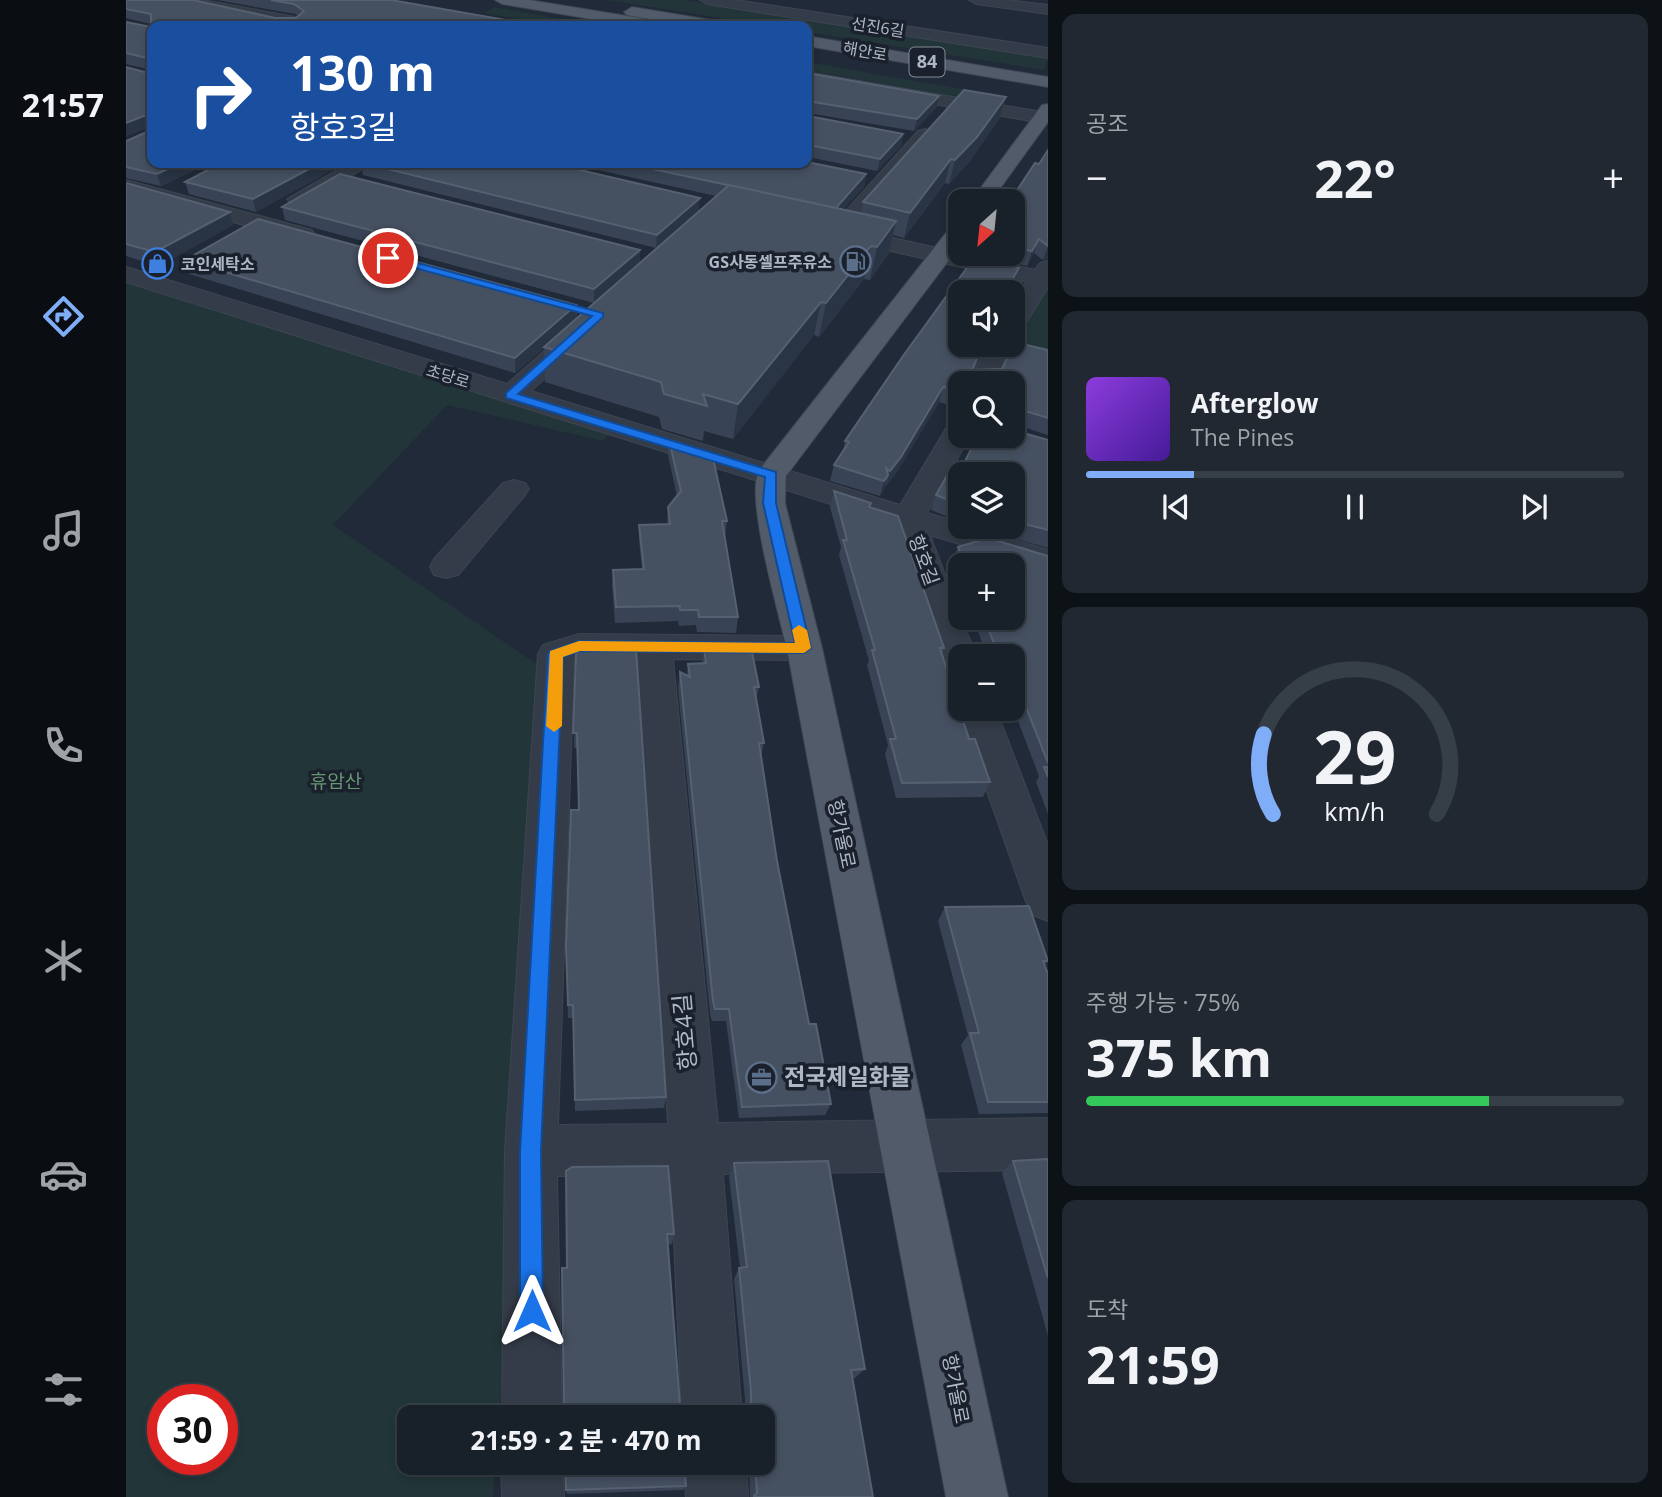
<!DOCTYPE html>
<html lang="ko">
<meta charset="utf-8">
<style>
:root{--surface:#18202a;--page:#212832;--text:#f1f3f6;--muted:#9fa3a8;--line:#363e47;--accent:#80adf8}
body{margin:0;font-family:"Open Sans","Noto Sans KR",sans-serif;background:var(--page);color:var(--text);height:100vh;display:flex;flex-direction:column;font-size:26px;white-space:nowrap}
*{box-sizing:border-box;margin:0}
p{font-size:23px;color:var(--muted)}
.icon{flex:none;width:38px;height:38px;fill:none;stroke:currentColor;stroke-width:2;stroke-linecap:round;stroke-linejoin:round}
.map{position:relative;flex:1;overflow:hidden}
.drawer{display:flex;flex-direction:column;gap:14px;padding:14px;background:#0d1217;width:614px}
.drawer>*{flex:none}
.guide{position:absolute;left:21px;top:21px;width:665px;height:147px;border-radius:14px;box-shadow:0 4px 10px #0003,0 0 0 2px var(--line);background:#1a4fa0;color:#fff;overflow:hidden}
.needle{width:46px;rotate:207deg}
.buttons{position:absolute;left:822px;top:189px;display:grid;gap:14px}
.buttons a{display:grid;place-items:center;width:77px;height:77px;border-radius:14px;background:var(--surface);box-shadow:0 4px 10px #0003,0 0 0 2px var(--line);font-size:35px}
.speed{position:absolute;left:21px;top:1384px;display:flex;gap:14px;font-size:35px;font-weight:700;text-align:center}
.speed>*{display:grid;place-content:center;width:91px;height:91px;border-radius:50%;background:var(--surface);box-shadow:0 4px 10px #0003,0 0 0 2px var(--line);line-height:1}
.speed .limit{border:10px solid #d22;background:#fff;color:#111}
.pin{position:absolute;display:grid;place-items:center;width:60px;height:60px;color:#fff;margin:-30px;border:4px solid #fff;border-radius:50%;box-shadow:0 2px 7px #0007}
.me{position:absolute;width:77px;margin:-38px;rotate:0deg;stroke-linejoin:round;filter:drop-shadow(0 0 5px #0008)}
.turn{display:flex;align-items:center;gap:24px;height:147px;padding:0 28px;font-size:32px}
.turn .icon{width:91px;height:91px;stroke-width:2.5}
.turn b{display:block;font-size:49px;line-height:60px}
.big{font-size:52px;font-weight:700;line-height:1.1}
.drawer .tile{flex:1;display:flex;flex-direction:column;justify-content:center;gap:10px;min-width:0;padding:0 24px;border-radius:14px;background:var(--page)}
.drawer .dial{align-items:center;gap:0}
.dial svg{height:182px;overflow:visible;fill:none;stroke:var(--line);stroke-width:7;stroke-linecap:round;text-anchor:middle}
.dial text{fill:var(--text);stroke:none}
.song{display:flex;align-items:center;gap:21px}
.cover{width:84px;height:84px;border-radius:10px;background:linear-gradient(135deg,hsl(270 70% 55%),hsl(260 70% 35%))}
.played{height:7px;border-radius:4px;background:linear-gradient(90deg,var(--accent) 20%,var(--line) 20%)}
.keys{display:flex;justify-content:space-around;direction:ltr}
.heat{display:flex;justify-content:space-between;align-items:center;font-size:38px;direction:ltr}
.charge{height:10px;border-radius:5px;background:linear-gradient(90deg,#34c759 75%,var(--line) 0)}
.trip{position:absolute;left:271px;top:1405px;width:378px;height:70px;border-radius:14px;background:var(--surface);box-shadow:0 4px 10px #0003,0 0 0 2px var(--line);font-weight:700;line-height:70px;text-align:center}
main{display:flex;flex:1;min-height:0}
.dock{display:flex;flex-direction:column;width:126px;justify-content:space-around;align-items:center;background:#0a0d11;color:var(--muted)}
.dock .icon{width:49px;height:49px}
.dock .active{color:var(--accent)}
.dock b{font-size:32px;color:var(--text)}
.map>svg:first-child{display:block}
.green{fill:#223639;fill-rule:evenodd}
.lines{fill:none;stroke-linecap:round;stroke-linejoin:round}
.minor-casing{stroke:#3d4552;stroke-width:2}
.major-casing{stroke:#3d4552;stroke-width:2}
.minor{fill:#343c49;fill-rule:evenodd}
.major{fill:#525b69;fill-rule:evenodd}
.wall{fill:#384455}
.shaded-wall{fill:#293445}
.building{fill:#455061;stroke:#556071;stroke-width:2}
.route{fill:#1a73e8;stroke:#114b97;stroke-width:2}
.slow{fill:#f59e0b}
.labels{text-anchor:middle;stroke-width:7;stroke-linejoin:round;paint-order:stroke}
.far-street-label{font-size:16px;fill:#afb7c5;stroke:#1a212d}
.far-poi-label{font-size:16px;font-weight:bold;fill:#afb7c5;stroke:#1a212d;text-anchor:end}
.shield{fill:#1a212d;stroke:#828a97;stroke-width:2}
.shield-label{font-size:18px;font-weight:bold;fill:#afb7c5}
.street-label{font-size:19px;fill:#afb7c5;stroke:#1a212d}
.park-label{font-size:19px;fill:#669672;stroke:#1a212d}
.near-street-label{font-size:23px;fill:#afb7c5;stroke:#1a212d}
.near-poi-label{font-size:23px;font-weight:bold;fill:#afb7c5;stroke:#1a212d;text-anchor:start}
</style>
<main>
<nav class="dock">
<b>21:57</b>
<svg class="icon active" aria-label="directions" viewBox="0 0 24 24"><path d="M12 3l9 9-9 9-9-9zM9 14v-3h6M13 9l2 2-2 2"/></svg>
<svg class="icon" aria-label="music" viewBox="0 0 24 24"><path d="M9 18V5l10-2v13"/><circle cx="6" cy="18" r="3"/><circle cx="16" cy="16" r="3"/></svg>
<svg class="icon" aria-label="phone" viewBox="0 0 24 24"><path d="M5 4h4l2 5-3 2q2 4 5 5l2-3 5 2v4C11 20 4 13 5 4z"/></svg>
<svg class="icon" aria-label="climate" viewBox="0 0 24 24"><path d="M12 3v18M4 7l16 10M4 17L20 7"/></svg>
<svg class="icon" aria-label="car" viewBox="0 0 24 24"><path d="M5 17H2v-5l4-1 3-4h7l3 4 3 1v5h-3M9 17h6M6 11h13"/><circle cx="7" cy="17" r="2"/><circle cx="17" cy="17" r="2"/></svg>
<svg class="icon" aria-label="filters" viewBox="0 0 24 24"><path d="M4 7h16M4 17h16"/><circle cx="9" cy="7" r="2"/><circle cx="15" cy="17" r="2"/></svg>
</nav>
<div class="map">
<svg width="922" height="1497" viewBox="0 0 922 1497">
<rect width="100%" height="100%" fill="#202a38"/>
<!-- green -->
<g class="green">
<path d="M482 0H557L922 58 918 70 681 32V26H645Z"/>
<path d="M368 8V7L476 26H434L358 13Z"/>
<path d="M681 62 881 97 875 104 681 70Z"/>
<path d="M0 283 486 431 477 441 321 405 207 525 428 676 373 1417 284 1418V1463H369L367 1497H0ZM37 1400H96V1460H37Z"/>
<path d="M922 283V350L889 341Z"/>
</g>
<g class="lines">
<defs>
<g id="minor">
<path d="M47 0H77L169 17 177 22 172 26H151L153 24 54 4Z"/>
<path d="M574 0H610L922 48V58L581 4Z"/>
<path d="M843 0H882L922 5V14L850 4Z"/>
<path d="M681 72 922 113V124L681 82Z"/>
<path d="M799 129 806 131 808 135 806 139 727 229 909 270 914 263 922 261V287L896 329 887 331V304L901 282 708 238 701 232 792 131Z"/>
<path d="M223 163H247L179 203H165L161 199Z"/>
<path d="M438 163H461L440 176 430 170Z"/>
<path d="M0 180 186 230 189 235 178 242 0 192Z"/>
<path d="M0 267 381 384 449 324H467L471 329 467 334 405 391 774 505 825 420 835 418V436H844L801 513 835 523V527H846L922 550V571L804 535 850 656H835V676L822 672 768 524 0 282Z"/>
<path d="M861 345H887L869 383H843Z"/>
<path d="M388 480 399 483 403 489 399 495 332 575 320 578 308 575 304 567 308 559 377 483Z"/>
<path d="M453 634 678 636 690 639 696 648 690 657 678 660 547 659 592 1123 922 1118V1170L597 1174 616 1418H556L545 1175 431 1176 436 1418H376L379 1151 412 654 417 645ZM455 658 511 659 542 1124 432 1125 448 661Z"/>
<path d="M835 705V709H870L922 845V921L907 915 900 902 832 709Z"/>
<path d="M375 1463H437L438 1497H376Z"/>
<path d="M558 1463H620L622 1497H560Z"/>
</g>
<g id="major">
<path d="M369 0H403L532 21 540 26H506L376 4Z"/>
<path d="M506 7 591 21 599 26H565L501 15 498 12Z"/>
<path d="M681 36 922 77V87L681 46Z"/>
<path d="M922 104V122L865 201H845L916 105Z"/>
<path d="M835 222V244L660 476 659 503 696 648 882 1497H820C767 1216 714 935 662 654 655 619 617 494 634 469L827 224Z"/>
</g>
</defs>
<!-- minor casing -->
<use href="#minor" class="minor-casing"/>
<!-- major casing -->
<use href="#major" class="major-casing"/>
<!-- minor -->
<use href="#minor" class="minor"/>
<!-- major -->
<use href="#major" class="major"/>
</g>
<!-- wall -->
<g class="wall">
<path d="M0 0 149 18H170L172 16 169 14 91 0H265L26 163H84L35 186 0 178V141L23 131V127L0 136V67L22 73 25 71V70L0 64V22L25 27V24L0 18Z"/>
<path d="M681 73 813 96 810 108 788 131 682 113V116L777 134 775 146 751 171 682 157Z"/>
<path d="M880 97 873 119 844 161 823 184 819 183 778 238 767 235 763 253 744 280 738 279 693 337 688 335 607 439 578 431 577 441 536 429 533 417 419 382 418 348 389 373 63 274 59 260 450 305 451 318 468 303 159 220 156 207 514 263 590 196 454 166V163H681L740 174 738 187 717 209 735 213 737 202Z"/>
<path d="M922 150V259L917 260 908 253 901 266 855 255V254H887V201Z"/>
<path d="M95 163H219L130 212 63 194 59 182Z"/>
<path d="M235 163 574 198 530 248 237 175Z"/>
<path d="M0 183 104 212 107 225 33 266 0 256Z"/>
<path d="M893 268 888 282 835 345H858L848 370 876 369 922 350V435L888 424 887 426V383H835V408L813 402 771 472 760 486 759 485 754 496 704 481 708 465 717 451 719 441Z"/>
<path d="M543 440 601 521 599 536H598L612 617 610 633 571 632 570 625 553 626 552 621 489 623 486 585 487 570 516 569 513 540V525L541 524 542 507 551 496 542 455Z"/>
<path d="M922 440V548L849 527H887V474H835V522L805 510 810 495 837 465Z"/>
<path d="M708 491 744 508 818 648 816 653 843 739 864 782 857 797 770 798 759 754 762 745 741 665 743 661 713 555 715 547 704 507Z"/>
<path d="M832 547 922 556V814L910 782 913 776 887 708V656H861L847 618H887V565H835V586L826 562Z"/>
<path d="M578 647 633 687 630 700 638 743 635 757 651 861 683 1024 705 1104 699 1115 613 1118 600 1021H586L584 1014 552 688 554 672 561 676 562 664H576Z"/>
<path d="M450 654 540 1097 538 1108 449 1111 447 1018H442L440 945 453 810 451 748H448Z"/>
<path d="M819 907 922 961 919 965 922 974V1113L853 1114 835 1045 842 1035 812 921Z"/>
<path d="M922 1159V1336L876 1173 887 1161Z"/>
<path d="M608 1163 739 1369 729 1378H726L747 1497H624L623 1463H637V1418H616L619 1414V1399L608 1279 613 1268H614L603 1177Z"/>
<path d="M542 1166 548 1234 546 1244 542 1245 438 1412 441 1268Z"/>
<path d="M560 1486 557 1490 441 1494 440 1490Z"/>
</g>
<!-- shaded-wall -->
<g class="shaded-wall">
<path d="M813 96 810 108 788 131 791 119Z"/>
<path d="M880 97 873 119 844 161 823 184 829 160Z"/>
<path d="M23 114 26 126 0 136V123Z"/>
<path d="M777 134 775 146 751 171 754 159Z"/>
<path d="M683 145 682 157 681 158V148Z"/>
<path d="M825 159 819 183 778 238 784 213Z"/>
<path d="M54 163H84L35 186 31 174Z"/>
<path d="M194 163H219L130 212 127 199Z"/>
<path d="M740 174 738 187 706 222 708 209Z"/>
<path d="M574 198 573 210 530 248 531 235Z"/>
<path d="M104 212 107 225 33 266 29 252Z"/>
<path d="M770 221 763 253 744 280 751 247Z"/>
<path d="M913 239 908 253 901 266 906 251Z"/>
<path d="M745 246 738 279 693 337 700 303Z"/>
<path d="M922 246V259L917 260Z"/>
<path d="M514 250V263L468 303V289Z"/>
<path d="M893 268 888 282 883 292H879Z"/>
<path d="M695 302 688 335 607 439 612 404Z"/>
<path d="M450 305 451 319 389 373V358Z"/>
<path d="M817 387 813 402 771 472 760 486 764 471Z"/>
<path d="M762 475 758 490 754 496 758 481Z"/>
</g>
<!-- building -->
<g class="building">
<path d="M0 0H67L149 18H170L178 11 168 4 145 0H265L414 26H26V163H54L31 174 0 167V141L23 131V114L0 123V67L22 73 25 71V59L0 53V22L25 27V14L0 9Z"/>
<path d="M681 73 813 96 791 119 681 101 682 116 777 134 754 159 683 145 681 148Z"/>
<path d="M838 90 880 97 851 137 829 160 825 159 784 213 737 202Z"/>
<path d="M922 150V246L913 239 906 251 887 247V201H884L909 163 913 164Z"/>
<path d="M681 162 740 174 710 208 498 163H681Z"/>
<path d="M95 163H194L127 199 59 182Z"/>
<path d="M237 163H424L574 198 531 235Z"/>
<path d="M214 174 514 250 468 289 156 207Z"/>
<path d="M0 183 104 212 29 252 0 244Z"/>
<path d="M603 185 770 221 751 247 745 246 700 303 695 302 612 404 577 394 581 406 538 394 535 382 418 347Z"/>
<path d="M132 219 450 305 389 358 59 260Z"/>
<path d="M848 258 893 268 879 292H835V345H857L846 370 876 369 888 342 922 350V418L893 409 890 418H887V383H835V391L817 387 775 457 764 471 760 468 762 475 758 481 708 465 723 442 719 441 777 356Z"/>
<path d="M887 430 922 440V530L887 521V474H835V505L810 495 828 463 837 465 852 436H887Z"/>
<path d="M543 440 586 454 601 521H596L612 617H573L572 610H554V606L490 607 487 570 518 569 513 525 544 524 542 507 555 491Z"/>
<path d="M708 491 745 503 743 507 772 516 818 648H814L843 739H849L864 782 776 783 764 739H770L746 650H749L717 540H721Z"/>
<path d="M862 538 922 556V763L894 692H887V656H873L858 618H887V565H839L832 547Z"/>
<path d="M460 646H504L510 649 540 1097 449 1100 447 1005H442L440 945 445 810H453L451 733H447L450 654Z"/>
<path d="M578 647H625L633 687H628L638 743H633L651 861 683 1024H690L705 1104 616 1107 603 1009H589L587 1001 554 672 564 677 562 664 580 663Z"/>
<path d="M918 767H922V777Z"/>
<path d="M903 906 922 961H917L922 974V1102H862L844 1033H853L819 907Z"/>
<path d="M922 1159V1278L887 1161Z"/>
<path d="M702 1161 739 1369 725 1370 747 1497H628V1496L631 1493 629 1463H637V1418H619V1414L625 1411V1391L613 1268 621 1267 608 1163Z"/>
<path d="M542 1166 548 1234H541L555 1418H429V1415L438 1412 436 1268H441L440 1171 446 1167Z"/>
<path d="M439 1463H558L560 1486 440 1490Z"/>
</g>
<!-- route -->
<path class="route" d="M262 255 477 313V317L392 394 650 472V503L685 648 678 653 454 651 437 657 415 1151 417 1311 414 1319 406 1322 397 1319 394 1311V1151L422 654 424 651 453 641 669 643 637 503 639 477 380 398V393L466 316 259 260Z"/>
<!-- slow -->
<path class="slow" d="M673 625 681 630 685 648 678 653 454 651 437 657 436 726 428 732 420 726 424 651 453 641 669 643 666 630Z"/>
<!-- icons -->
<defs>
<symbol id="fuel-ring" viewBox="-11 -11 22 22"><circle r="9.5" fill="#1a212d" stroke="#5c6f8a" stroke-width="1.5"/><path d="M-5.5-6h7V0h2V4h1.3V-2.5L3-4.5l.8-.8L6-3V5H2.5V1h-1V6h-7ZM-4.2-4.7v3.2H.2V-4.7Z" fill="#5c6f8a"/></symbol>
<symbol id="shop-ring" viewBox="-11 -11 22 22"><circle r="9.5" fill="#1a212d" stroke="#3f7fe0" stroke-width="1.5"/><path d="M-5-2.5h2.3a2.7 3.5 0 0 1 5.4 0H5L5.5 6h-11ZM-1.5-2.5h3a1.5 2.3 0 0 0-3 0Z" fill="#3f7fe0"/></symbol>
<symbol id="office-ring" viewBox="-11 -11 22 22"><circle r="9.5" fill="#1a212d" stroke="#5c6f8a" stroke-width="1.5"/><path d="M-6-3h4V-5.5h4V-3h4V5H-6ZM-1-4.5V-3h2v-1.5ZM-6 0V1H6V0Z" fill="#5c6f8a"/></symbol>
</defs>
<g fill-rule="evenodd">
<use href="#fuel-ring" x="712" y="244" width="35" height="35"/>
<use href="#shop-ring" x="14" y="246" width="35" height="35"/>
<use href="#office-ring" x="618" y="1060" width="35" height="35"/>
</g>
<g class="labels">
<!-- far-street labels -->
<g class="far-street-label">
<text transform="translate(752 27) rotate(9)" y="6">선진6길</text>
<text transform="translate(739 51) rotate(10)" y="6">해안로</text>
<text transform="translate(322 376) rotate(17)" y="6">초당로</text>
</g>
<!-- far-poi labels -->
<g class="far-poi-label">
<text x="706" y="268">GS사동셀프주유소</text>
<text x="55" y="270" text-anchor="start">코인세탁소</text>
</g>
<!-- shield labels -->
<rect class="shield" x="783.5" y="47.5" width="35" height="29" rx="5"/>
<g class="shield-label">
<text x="801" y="68">84</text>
</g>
<!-- street labels -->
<g class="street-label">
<text transform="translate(798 560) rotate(70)" y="7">항호길</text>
<text transform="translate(716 834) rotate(78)" y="7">항가울로</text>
<text transform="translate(830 1389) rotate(79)" y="7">항가울로</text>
</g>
<!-- park labels -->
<g class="park-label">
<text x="210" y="788">휴암산</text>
</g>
<!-- near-street labels -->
<g class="near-street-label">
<text transform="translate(559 1032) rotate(-95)" y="8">항호4길</text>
</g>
<!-- near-poi labels -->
<g class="near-poi-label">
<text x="658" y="1085">전국제일화물</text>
</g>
</g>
</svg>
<div class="buttons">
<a><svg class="needle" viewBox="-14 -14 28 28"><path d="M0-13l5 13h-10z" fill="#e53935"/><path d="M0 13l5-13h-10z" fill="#9fa3a8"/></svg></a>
<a><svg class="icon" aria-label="sound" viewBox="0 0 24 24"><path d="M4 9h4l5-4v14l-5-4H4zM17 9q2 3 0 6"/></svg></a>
<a><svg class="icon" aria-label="search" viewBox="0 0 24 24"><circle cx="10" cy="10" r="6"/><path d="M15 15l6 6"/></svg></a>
<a><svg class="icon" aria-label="layers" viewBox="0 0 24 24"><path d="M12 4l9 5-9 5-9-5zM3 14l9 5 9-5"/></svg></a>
<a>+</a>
<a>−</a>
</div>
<div class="speed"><div class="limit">30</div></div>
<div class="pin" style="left:262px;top:258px;background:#d93025"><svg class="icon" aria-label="arrive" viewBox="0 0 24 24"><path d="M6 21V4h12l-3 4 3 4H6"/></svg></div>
<svg class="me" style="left:406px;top:1311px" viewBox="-20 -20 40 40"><path d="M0-17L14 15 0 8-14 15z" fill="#1a73e8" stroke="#fff" stroke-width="4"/></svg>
<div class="trip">21:59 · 2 분 · 470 m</div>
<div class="guide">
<div class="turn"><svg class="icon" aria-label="right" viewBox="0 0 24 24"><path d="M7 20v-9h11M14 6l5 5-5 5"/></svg><div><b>130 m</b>항호3길</div></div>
</div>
</div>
<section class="drawer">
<div class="tile"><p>공조</p>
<div class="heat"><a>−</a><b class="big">22°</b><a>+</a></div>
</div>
<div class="tile">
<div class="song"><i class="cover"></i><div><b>Afterglow</b><p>The Pines</p></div></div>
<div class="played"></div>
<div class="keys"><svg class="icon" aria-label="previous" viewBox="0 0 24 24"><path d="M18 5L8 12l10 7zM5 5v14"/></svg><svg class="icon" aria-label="pause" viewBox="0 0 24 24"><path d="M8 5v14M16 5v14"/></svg><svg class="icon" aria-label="next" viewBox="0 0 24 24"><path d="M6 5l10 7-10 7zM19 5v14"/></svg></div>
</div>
<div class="tile dial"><svg viewBox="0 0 100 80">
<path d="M14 69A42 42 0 1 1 86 69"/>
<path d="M14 69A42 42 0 0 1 10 34" stroke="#80adf8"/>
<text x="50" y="56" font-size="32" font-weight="700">29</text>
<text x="50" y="72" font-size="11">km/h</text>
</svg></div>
<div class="tile"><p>주행 가능 · 75%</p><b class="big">375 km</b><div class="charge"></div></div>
<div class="tile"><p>도착</p><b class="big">21:59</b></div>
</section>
</main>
